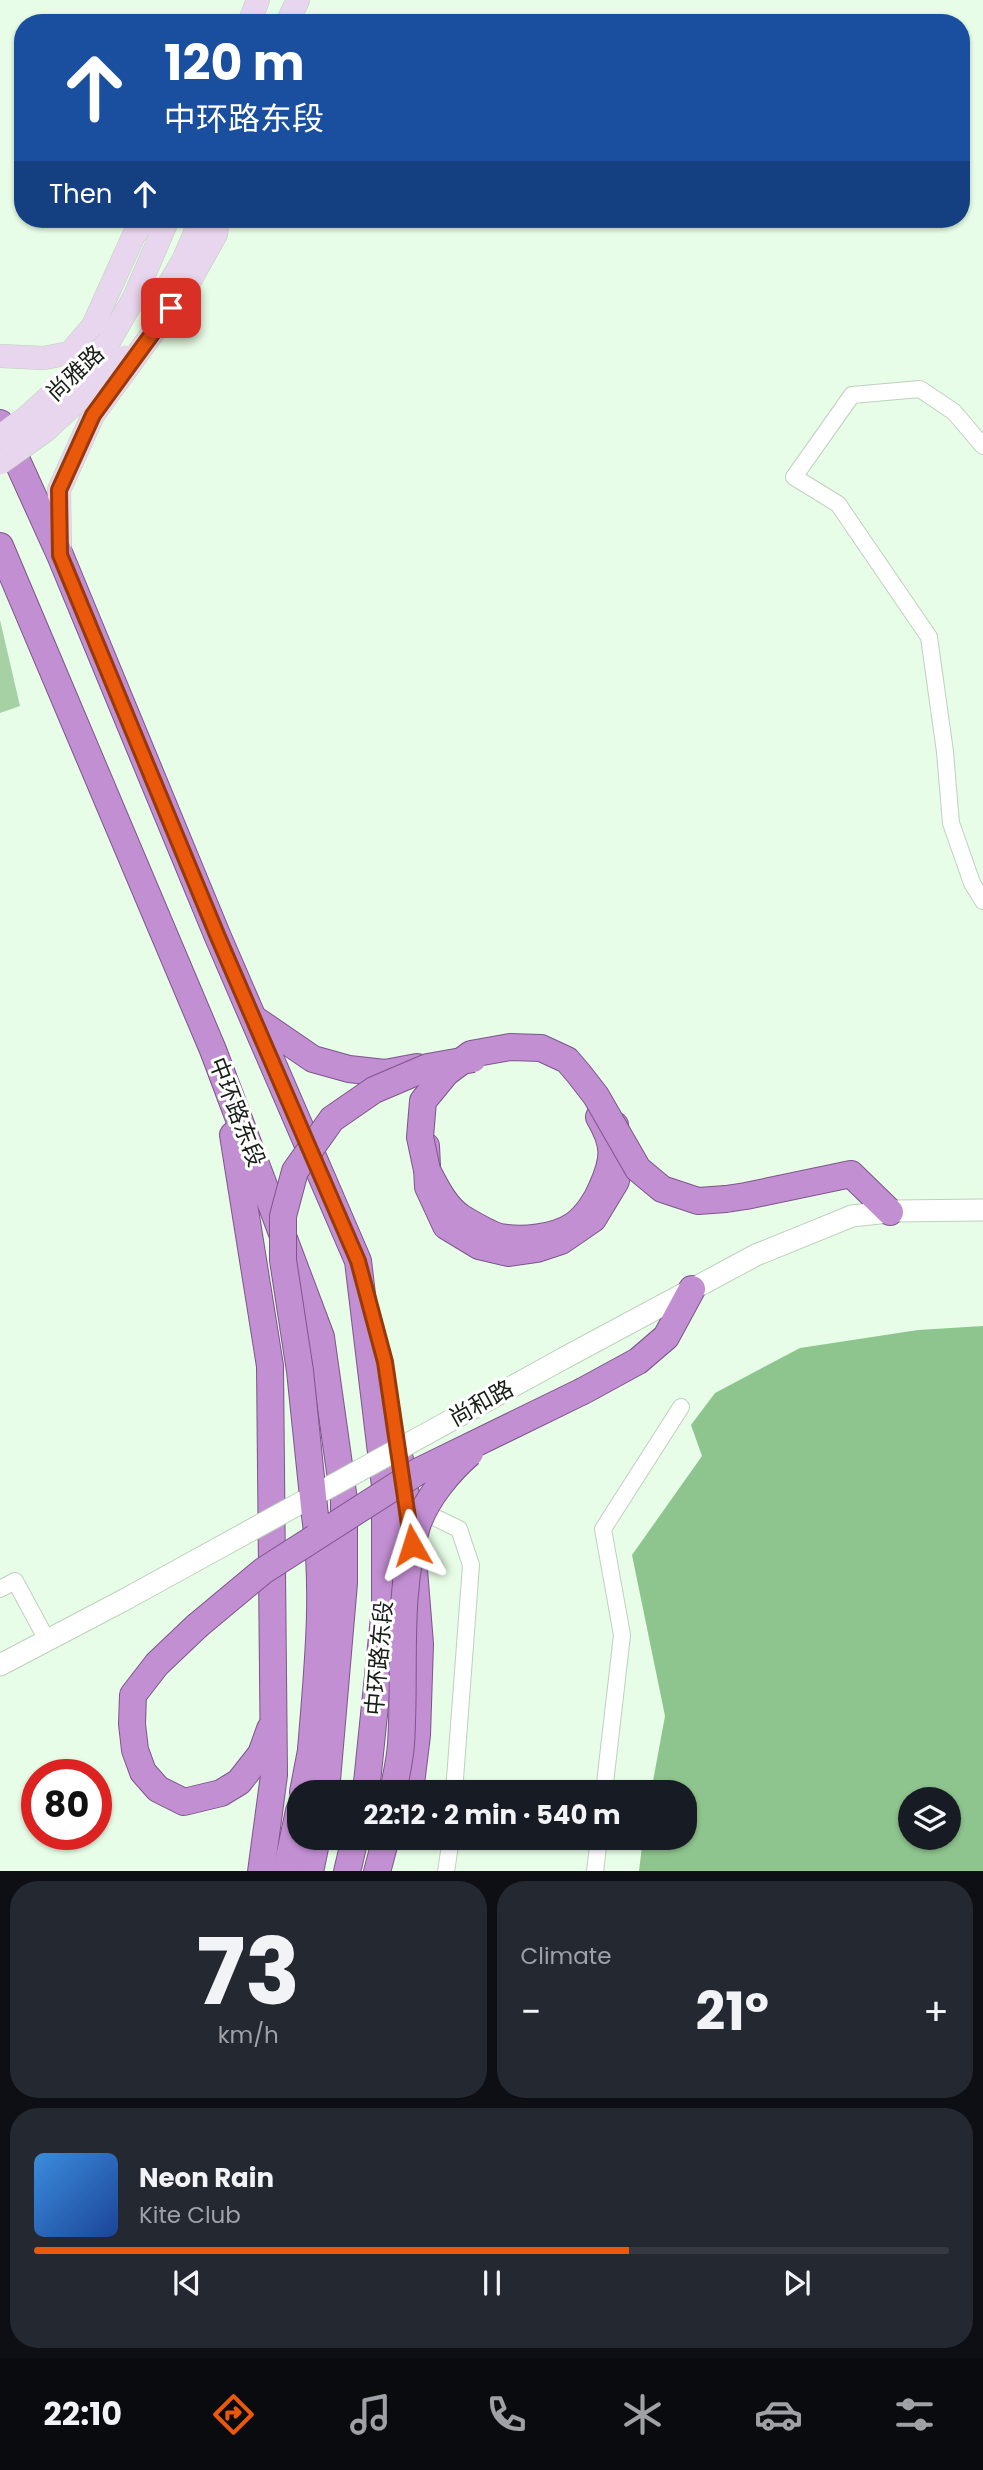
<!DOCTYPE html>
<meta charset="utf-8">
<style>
:root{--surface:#171b24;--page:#242831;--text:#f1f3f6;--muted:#9ea1a6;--line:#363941;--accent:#ea580c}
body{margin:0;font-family:Poppins,"Noto Sans SC",sans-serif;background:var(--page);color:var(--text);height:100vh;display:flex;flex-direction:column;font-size:26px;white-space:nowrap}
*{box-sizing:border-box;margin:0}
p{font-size:23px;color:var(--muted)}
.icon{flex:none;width:38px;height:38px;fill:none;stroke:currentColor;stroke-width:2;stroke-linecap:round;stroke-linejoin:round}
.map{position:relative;height:1871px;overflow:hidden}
.drawer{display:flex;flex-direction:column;gap:10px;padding:10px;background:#0d0f14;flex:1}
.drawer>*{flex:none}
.hud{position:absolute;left:14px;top:14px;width:956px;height:214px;border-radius:28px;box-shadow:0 2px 5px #0004;background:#1a4fa0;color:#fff;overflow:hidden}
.controls{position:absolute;left:898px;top:1787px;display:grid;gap:14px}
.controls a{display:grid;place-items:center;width:63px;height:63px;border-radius:50%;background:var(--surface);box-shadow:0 2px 5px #0004;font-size:35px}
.speed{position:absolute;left:21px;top:1759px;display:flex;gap:14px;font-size:35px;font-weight:700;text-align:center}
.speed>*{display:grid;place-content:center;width:91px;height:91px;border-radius:50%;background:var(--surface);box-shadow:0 2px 5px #0004;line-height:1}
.speed .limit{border:10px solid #d22;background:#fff;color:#111}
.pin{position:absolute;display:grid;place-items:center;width:60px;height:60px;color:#fff;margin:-30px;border-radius:14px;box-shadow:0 4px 10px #0006}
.me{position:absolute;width:77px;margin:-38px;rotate:354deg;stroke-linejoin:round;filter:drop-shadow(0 0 5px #0008)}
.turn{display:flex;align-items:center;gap:24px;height:147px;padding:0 35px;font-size:32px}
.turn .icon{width:91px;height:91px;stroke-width:2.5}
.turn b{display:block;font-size:49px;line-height:60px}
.then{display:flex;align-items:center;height:66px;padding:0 35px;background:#0003;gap:14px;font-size:26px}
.big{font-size:52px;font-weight:700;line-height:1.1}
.drawer .card{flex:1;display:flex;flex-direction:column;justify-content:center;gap:10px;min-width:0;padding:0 24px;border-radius:28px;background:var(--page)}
.drawer .dial{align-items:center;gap:0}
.dial b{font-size:91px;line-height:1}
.song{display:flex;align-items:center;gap:21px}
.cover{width:84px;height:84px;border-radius:10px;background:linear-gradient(135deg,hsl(210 70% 55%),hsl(220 70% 35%))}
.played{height:7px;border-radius:4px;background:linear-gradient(90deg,var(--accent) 65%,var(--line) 65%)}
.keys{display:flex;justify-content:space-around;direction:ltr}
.heat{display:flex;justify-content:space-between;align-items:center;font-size:38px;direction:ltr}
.drawer .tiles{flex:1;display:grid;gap:10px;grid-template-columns:1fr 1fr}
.card:last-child{grid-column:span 2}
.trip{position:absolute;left:287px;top:1780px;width:410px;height:70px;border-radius:28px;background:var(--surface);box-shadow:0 2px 5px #0004;font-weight:700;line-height:70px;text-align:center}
.tab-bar{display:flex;height:112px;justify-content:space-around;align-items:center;background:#090b0e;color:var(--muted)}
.tab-bar .icon{width:49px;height:49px}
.tab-bar .active{color:var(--accent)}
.tab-bar b{font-size:32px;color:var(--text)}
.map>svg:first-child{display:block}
.green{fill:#a5d1a5}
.forest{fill:#8ec48e;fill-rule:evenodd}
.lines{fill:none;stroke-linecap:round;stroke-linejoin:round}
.minor-casing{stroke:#bdd1bc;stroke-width:18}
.tertiary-casing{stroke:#bdd1bc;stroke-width:23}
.secondary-casing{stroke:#bdd1bc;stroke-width:24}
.trunk-casing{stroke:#7d558a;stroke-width:28}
.minor{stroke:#fff;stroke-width:16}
.tertiary{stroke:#fff;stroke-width:21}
.secondary{stroke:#e8d5ee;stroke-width:23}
.trunk{stroke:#c38fd3;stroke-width:26}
.tertiary-bridge-casing{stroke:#bdd1bc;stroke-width:23;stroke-linecap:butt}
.secondary-bridge-casing{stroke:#bdd1bc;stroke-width:24;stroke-linecap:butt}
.trunk-bridge-casing{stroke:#7d558a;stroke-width:28;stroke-linecap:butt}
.tertiary-bridge{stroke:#fff;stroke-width:21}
.secondary-bridge{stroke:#e8d5ee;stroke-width:23}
.trunk-bridge{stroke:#c38fd3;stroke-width:26}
.route-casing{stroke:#983908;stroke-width:18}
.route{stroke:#ea580c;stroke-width:12}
.labels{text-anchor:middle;stroke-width:6;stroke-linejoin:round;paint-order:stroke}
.street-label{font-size:23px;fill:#171e17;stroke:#fff}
</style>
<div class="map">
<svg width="983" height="1872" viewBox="0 0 983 1872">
<rect width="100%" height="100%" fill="#e7fde7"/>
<!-- green -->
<path class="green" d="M0 620 20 706 0 713Z"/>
<!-- forest -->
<path class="forest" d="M983 1326V1871H639L643 1838H684V1792H651L665 1716 632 1555 702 1456 691 1425 715 1393 800 1348 918 1330ZM910 1799H948V1838H910Z"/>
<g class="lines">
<defs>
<g id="minor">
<path d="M983 446 954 412 920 389 852 395 794 477 838 504 929 637 945 752 951 823 972 883 983 901"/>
<path d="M417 1509 459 1529 471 1565 454 1792"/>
<path d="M0 1589 15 1581 47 1640"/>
<path d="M604 1792 622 1635 603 1529 681 1407"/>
<path d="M446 1872 451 1838"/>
<path d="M595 1872 599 1838"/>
</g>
<g id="tertiary">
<path d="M566 1357 756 1255 852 1216 897 1211 983 1210"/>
<path d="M0 1665 124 1600"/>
</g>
<g id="secondary">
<path d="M249 23 258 0"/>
<path d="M287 23 298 0"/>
<path d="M156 306 183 261 201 219"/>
<path d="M108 343 134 298 168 219"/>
<path d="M0 356 44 358 70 353 93 326 134 235 146 219"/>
<path d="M60 552 59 490 93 415 187 286 216 234 218 219"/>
</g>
<g id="trunk">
<path d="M0 423 60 555 218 937 358 1261 385 1486V1608L366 1792"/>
<path d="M0 546 213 1050 321 1337 344 1500V1583L326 1792"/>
<path d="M256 1020 313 1059 349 1069 385 1073 417 1067"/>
<path d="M233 1135 270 1366 274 1775 261 1872"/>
<path d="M426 1146 428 1187 446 1226 479 1246 509 1253 537 1249 561 1241 593 1219 616 1181 619 1155 615 1125"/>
<path d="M427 1170C436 1187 445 1207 462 1218 472 1224 489 1234 500 1237 522 1241 555 1238 574 1225 586 1217 597 1200 602 1187 615 1158 615 1144 599 1117"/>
<path d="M726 1199 746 1196 851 1174 890 1212"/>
<path d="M583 1391 638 1361 666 1337 692 1289"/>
<path d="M400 1459 410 1520 420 1644 417 1735 410 1792"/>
<path d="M197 1626 157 1664 133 1695 132 1724 135 1750 143 1772 158 1789 184 1802 221 1793 239 1782 261 1754 270 1729"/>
<path d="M311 1750C317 1673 326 1593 315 1516"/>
<path d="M303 1792 314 1735"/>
<path d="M286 1872 299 1811"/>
<path d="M310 1872 317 1838"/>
<path d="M347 1872 355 1838"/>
<path d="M377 1872 386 1838"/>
</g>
</defs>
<!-- minor casing -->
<use href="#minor" class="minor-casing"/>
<!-- tertiary casing -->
<use href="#tertiary" class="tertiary-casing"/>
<!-- secondary casing -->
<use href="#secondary" class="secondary-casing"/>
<!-- trunk casing -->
<use href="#trunk" class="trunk-casing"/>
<!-- minor -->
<use href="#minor" class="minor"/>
<!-- tertiary -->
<use href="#tertiary" class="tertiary"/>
<!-- secondary -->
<use href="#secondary" class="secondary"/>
<!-- trunk -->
<use href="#trunk" class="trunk"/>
<defs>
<path id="tertiary-bridge" d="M124 1600 566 1357"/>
<g id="secondary-bridge">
<path d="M0 437 28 416 108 343"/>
<path d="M0 463 45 431 125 357"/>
</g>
<g id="trunk-bridge">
<path d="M427 1170 420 1137 423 1101 446 1073 471 1054 510 1047 541 1048 567 1060 579 1074 596 1096 638 1169 662 1189 698 1201 726 1199"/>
<path d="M315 1516 300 1371 283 1260V1216L295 1171 332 1119 374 1090 428 1067 473 1059"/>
<path d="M197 1626 263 1571 419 1471 583 1391"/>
<path d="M393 1792C396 1776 400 1760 401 1744 406 1672 396 1596 417 1526 426 1499 449 1471 470 1453"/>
</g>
</defs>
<!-- tertiary-bridge casing -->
<use href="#tertiary-bridge" class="tertiary-bridge-casing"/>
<!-- secondary-bridge casing -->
<use href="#secondary-bridge" class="secondary-bridge-casing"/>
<!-- trunk-bridge casing -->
<use href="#trunk-bridge" class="trunk-bridge-casing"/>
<!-- tertiary-bridge -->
<use href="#tertiary-bridge" class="tertiary-bridge"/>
<!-- secondary-bridge -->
<use href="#secondary-bridge" class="secondary-bridge"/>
<!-- trunk-bridge -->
<use href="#trunk-bridge" class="trunk-bridge"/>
</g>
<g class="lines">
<defs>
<path id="route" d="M171 308 93 415 59 490 60 555 218 937 358 1261 385 1362 412 1545"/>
</defs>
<!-- route casing -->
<use href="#route" class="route-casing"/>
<!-- route -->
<use href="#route" class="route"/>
</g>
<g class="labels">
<!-- street labels -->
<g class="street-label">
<text transform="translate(75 373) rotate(-43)" y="8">尚雅路</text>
<text transform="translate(237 1112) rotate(69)" y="8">中环路东段</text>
<text transform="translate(481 1403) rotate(-29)" y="8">尚和路</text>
<text transform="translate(379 1658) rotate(-85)" y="8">中环路东段</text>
</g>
</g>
</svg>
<div class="controls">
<a><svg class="icon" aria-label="layers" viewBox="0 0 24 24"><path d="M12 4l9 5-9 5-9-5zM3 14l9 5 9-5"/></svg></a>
</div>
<div class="speed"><div class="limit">80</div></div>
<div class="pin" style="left:171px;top:308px;background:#d93025"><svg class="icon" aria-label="arrive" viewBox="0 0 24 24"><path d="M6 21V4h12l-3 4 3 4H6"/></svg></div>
<svg class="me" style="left:412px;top:1545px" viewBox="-20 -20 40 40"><path d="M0-17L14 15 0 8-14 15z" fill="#ea580c" stroke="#fff" stroke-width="4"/></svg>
<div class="trip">22:12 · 2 min · 540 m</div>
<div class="hud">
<div class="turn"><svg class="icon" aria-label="ahead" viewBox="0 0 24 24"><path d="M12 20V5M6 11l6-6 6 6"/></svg><div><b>120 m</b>中环路东段</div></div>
<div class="then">Then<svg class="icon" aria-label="ahead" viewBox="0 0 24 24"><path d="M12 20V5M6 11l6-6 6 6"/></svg></div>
</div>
</div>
<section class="drawer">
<div class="tiles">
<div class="card dial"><b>73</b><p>km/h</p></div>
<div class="card"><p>Climate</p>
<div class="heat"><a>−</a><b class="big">21°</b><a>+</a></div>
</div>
<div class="card">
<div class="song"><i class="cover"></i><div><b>Neon Rain</b><p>Kite Club</p></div></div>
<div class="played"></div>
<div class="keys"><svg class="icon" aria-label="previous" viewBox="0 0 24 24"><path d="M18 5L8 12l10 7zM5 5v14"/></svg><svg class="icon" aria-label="pause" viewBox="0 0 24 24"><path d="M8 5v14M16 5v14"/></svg><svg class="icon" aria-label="next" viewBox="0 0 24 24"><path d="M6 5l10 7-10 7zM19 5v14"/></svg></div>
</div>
</div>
</section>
<nav class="tab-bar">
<b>22:10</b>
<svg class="icon active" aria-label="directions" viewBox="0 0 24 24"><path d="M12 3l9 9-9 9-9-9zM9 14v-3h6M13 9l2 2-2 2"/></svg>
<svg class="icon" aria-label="music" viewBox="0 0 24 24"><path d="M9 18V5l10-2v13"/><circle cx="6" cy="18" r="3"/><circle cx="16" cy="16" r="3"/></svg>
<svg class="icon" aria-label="phone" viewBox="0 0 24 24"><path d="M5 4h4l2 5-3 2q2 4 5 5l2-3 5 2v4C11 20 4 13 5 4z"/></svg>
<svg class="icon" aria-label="climate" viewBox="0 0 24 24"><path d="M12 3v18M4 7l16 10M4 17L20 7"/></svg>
<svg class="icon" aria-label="car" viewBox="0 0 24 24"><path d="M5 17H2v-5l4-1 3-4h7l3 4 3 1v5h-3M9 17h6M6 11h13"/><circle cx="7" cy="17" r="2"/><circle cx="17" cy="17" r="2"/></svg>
<svg class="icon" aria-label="filters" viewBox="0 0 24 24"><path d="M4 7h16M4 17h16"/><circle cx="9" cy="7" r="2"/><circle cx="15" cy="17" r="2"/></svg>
</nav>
